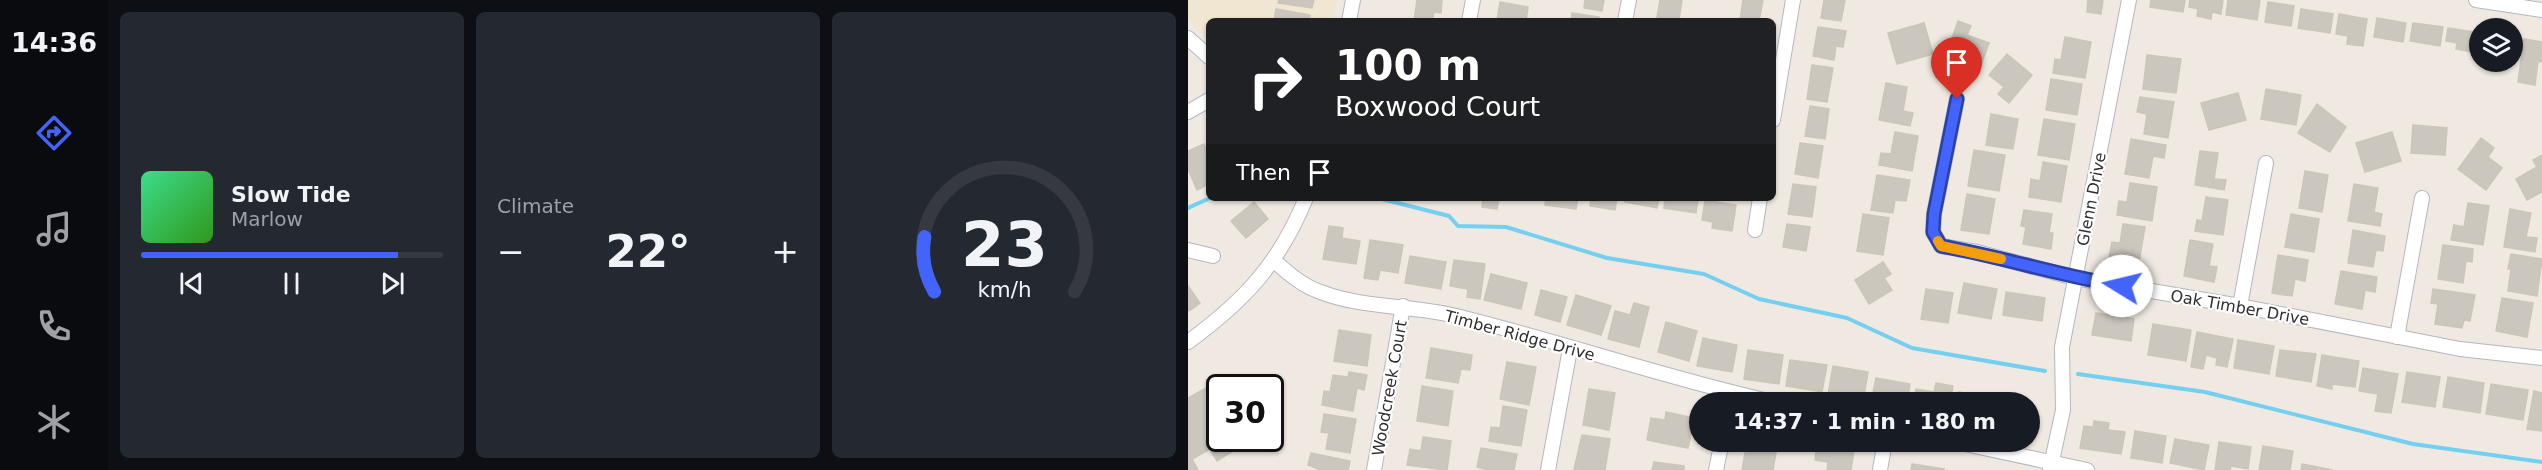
<!DOCTYPE html>
<meta charset="utf-8">
<style>
:root{--surface:#171b24;--page:#242831;--text:#f1f3f6;--muted:#9ea1a6;--line:#363941;--accent:#4264fb}
body{margin:0;font-family:"DejaVu Sans",sans-serif;background:var(--page);color:var(--text);height:100vh;display:flex;flex-direction:column;font-size:22px;white-space:nowrap}
*{box-sizing:border-box;margin:0}
p{font-size:20px;color:var(--muted)}
.icon{flex:none;width:33px;height:33px;fill:none;stroke:currentColor;stroke-width:2;stroke-linecap:round;stroke-linejoin:round}
.map{position:relative;flex:1;overflow:hidden}
.sheet{display:flex;flex-direction:column;gap:12px;padding:12px;background:#0d0f14;width:1080px}
.sheet>*{flex:none}
.banner{position:absolute;left:18px;top:18px;width:570px;height:183px;border-radius:9px;box-shadow:0 2px 4px #0004;background:#202124;color:#fff;overflow:hidden}
.buttons{position:absolute;left:1281px;top:18px;display:grid;gap:12px}
.buttons a{display:grid;place-items:center;width:54px;height:54px;border-radius:50%;background:var(--surface);box-shadow:0 2px 4px #0004;font-size:30px}
.speed{position:absolute;left:18px;top:374px;display:flex;gap:12px;font-size:30px;font-weight:700;text-align:center}
.speed>*{display:grid;place-content:center;width:78px;height:78px;border-radius:50%;background:var(--surface);box-shadow:0 2px 4px #0004;line-height:1}
.speed .limit{border:3px solid #111;border-radius:9px;background:#fff;color:#111}
.pin{position:absolute;display:grid;place-items:center;width:51px;height:51px;color:#fff;margin:-62px -26px;border-radius:50% 50% 50% 0;rotate:-45deg;box-shadow:0 0 6px #0007}
.pin .icon{rotate:45deg}
.me{position:absolute;width:66px;margin:-33px;rotate:279deg;stroke-linejoin:round;filter:drop-shadow(0 0 4px #0008)}
.turn{display:flex;align-items:center;gap:21px;height:126px;padding:0 30px;font-size:27px}
.turn .icon{width:78px;height:78px;stroke-width:2.5}
.turn b{display:block;font-size:42px;line-height:51px}
.then{display:flex;align-items:center;height:57px;padding:0 30px;background:#0003;gap:12px;font-size:22px}
.big{font-size:45px;font-weight:700;line-height:1.1}
.sheet .tile{flex:1;display:flex;flex-direction:column;justify-content:center;gap:9px;min-width:0;padding:0 21px;border-radius:9px;background:var(--page)}
.sheet .dial{align-items:center;gap:0}
.dial svg{height:156px;overflow:visible;fill:none;stroke:var(--line);stroke-width:7;stroke-linecap:round;text-anchor:middle}
.dial text{fill:var(--text);stroke:none}
.song{display:flex;align-items:center;gap:18px}
.cover{width:72px;height:72px;border-radius:9px;background:linear-gradient(135deg,hsl(150 70% 55%),hsl(110 70% 35%))}
.played{height:6px;border-radius:3px;background:linear-gradient(90deg,var(--accent) 85%,var(--line) 85%)}
.keys{display:flex;justify-content:space-around;direction:ltr}
.heat{display:flex;justify-content:space-between;align-items:center;font-size:33px;direction:ltr}
.sheet .tiles{flex:1;display:grid;gap:12px;grid-template-columns:repeat(3,1fr)}
.trip{position:absolute;left:501px;top:392px;width:351px;height:60px;border-radius:30px;background:var(--surface);box-shadow:0 2px 4px #0004;font-weight:700;line-height:60px;text-align:center}
main{display:flex;flex:1;min-height:0}
.menu{display:flex;flex-direction:column;width:108px;justify-content:space-around;align-items:center;background:#090b0e;color:var(--muted)}
.menu .icon{width:42px;height:42px}
.menu .active{color:var(--accent)}
.menu b{font-size:27px;color:var(--text)}
.map>svg:first-child{display:block}
.education{fill:#f0e6d1}
.lines{fill:none;stroke-linecap:round;stroke-linejoin:round}
.stream{stroke:#75cff0;stroke-width:4}
.building{fill:#cbc7bf;stroke:#cbc5ba;stroke-width:1.5}
.minor-casing{stroke:#b4b7c1;stroke-width:16}
.minor{stroke:#fff;stroke-width:14}
.route-casing{stroke:#2b41a3;stroke-width:15}
.route{stroke:#4264fb;stroke-width:10}
.slow{stroke:#f59e0b;stroke-width:10}
.labels{text-anchor:middle;stroke-width:4.5;stroke-linejoin:round;paint-order:stroke}
.street-label{font-size:16px;fill:#2e2e2e;stroke:#fff}
</style>
<main>
<nav class="menu">
<b>14:36</b>
<svg class="icon active" aria-label="directions" viewBox="0 0 24 24"><path d="M12 3l9 9-9 9-9-9zM9 14v-3h6M13 9l2 2-2 2"/></svg>
<svg class="icon" aria-label="music" viewBox="0 0 24 24"><path d="M9 18V5l10-2v13"/><circle cx="6" cy="18" r="3"/><circle cx="16" cy="16" r="3"/></svg>
<svg class="icon" aria-label="phone" viewBox="0 0 24 24"><path d="M5 4h4l2 5-3 2q2 4 5 5l2-3 5 2v4C11 20 4 13 5 4z"/></svg>
<svg class="icon" aria-label="climate" viewBox="0 0 24 24"><path d="M12 3v18M4 7l16 10M4 17L20 7"/></svg>
</nav>
<section class="sheet">
<div class="tiles">
<div class="tile">
<div class="song"><i class="cover"></i><div><b>Slow Tide</b><p>Marlow</p></div></div>
<div class="played"></div>
<div class="keys"><svg class="icon" aria-label="previous" viewBox="0 0 24 24"><path d="M18 5L8 12l10 7zM5 5v14"/></svg><svg class="icon" aria-label="pause" viewBox="0 0 24 24"><path d="M8 5v14M16 5v14"/></svg><svg class="icon" aria-label="next" viewBox="0 0 24 24"><path d="M6 5l10 7-10 7zM19 5v14"/></svg></div>
</div>
<div class="tile"><p>Climate</p>
<div class="heat"><a>−</a><b class="big">22°</b><a>+</a></div>
</div>
<div class="tile dial"><svg viewBox="0 0 100 80">
<path d="M14 69A42 42 0 1 1 86 69"/>
<path d="M14 69A42 42 0 0 1 9 41" stroke="#4264fb"/>
<text x="50" y="56" font-size="32" font-weight="700">23</text>
<text x="50" y="72" font-size="11">km/h</text>
</svg></div>
</div>
</section>
<div class="map">
<svg width="1354" height="470" viewBox="0 0 1354 470">
<rect width="100%" height="100%" fill="#efe9e1"/>
<!-- education -->
<path class="education" d="M0 0H149L145 21H21V42L0 19Z"/>
<g class="lines">
<!-- stream -->
<g class="stream">
<path d="M190 198 261 216 270 226 318 227 419 258 516 274 571 299 659 318 724 348 857 371"/>
<path d="M0 208 22 198"/>
<path d="M890 374 1017 392 1225 444 1354 462"/>
</g>
</g>
<!-- building -->
<g class="building">
<path d="M91 0H126L124 8 90 3Z"/>
<path d="M229 0H254L253 13 246 12 244 21H226Z"/>
<path d="M397 0H416L414 11 396 8Z"/>
<path d="M472 0H494L491 20 469 17Z"/>
<path d="M555 0H575L571 21H552Z"/>
<path d="M636 0H657L653 21 633 18Z"/>
<path d="M900 0H915L913 14 899 12Z"/>
<path d="M963 0H997L995 12 962 7Z"/>
<path d="M1002 0H1035L1033 14 1024 12 1023 19 1009 16 1010 9 1001 7Z"/>
<path d="M1040 0H1072L1069 20 1038 15Z"/>
<path d="M312 2 340 7 338 21H309Z"/>
<path d="M1080 2 1106 6 1103 26 1077 22Z"/>
<path d="M88 9 122 15 121 21H86Z"/>
<path d="M1113 9 1145 14 1142 33 1110 28Z"/>
<path d="M384 13 411 17 410 21H383Z"/>
<path d="M1151 14 1179 19 1175 46 1159 44 1160 36 1148 34Z"/>
<path d="M1189 18 1218 23 1215 42 1186 37Z"/>
<path d="M770 21 783 26 779 35 801 43 793 65 759 53Z"/>
<path d="M736 23 745 54 709 64 700 33Z"/>
<path d="M1225 23 1255 27 1252 46 1222 41Z"/>
<path d="M630 27 658 31 655 47 648 46 646 60 625 56Z"/>
<path d="M1260 28 1292 33 1289 53 1268 49 1269 43 1258 41Z"/>
<path d="M877 37 903 42 897 78 865 73 867 59 873 60Z"/>
<path d="M1336 39 1354 42V62L1350 61 1347 85 1330 82Z"/>
<path d="M819 54 844 75 821 103 810 94 816 87 801 75Z"/>
<path d="M959 55 993 59 988 93 955 89Z"/>
<path d="M624 65 645 68 639 102 619 99Z"/>
<path d="M863 79 894 84 889 115 858 110Z"/>
<path d="M698 83 719 87 715 111 725 113 722 126 691 120Z"/>
<path d="M1078 89 1113 95 1108 125 1073 119Z"/>
<path d="M1050 93 1058 120 1021 130 1013 103Z"/>
<path d="M952 97 986 102 980 138 956 134 959 114 949 112Z"/>
<path d="M1129 104 1158 127 1142 152 1110 133Z"/>
<path d="M622 106 641 109 637 139 617 136Z"/>
<path d="M803 114 830 119 825 149 798 145Z"/>
<path d="M856 119 887 124 881 160 850 155Z"/>
<path d="M1225 125 1259 128 1257 155 1223 153Z"/>
<path d="M707 132 730 136 724 171 691 165 693 153 703 154Z"/>
<path d="M1204 132 1213 161 1177 172 1168 143Z"/>
<path d="M1293 138 1306 148 1300 157 1314 168 1298 190 1270 169Z"/>
<path d="M943 139 978 145 976 158 965 156 961 178 937 174Z"/>
<path d="M612 143 635 146 630 178 607 174Z"/>
<path d="M16 144 18 149 21 147V184L9 190 0 169V151Z"/>
<path d="M786 150 817 155 811 191 780 186Z"/>
<path d="M1012 151 1030 153 1026 179 1038 180 1036 190 1007 185Z"/>
<path d="M1354 155V192L1339 200 1328 179 1349 167 1345 160Z"/>
<path d="M855 162 879 166 873 202 841 197 843 179 852 181Z"/>
<path d="M1117 171 1140 175 1134 212 1111 208Z"/>
<path d="M689 175 722 180 718 201 707 200 705 213 683 210Z"/>
<path d="M942 183 969 187 964 221 929 215 931 201 939 202Z"/>
<path d="M605 184 628 187 624 217 600 214Z"/>
<path d="M1166 184 1190 188 1186 212 1194 214 1192 226 1160 221Z"/>
<path d="M779 194 807 199 801 234 773 230Z"/>
<path d="M1018 197 1040 200 1035 235 1007 231 1009 220 1014 221Z"/>
<path d="M295 198H311L309 209 294 207Z"/>
<path d="M358 198H390L388 209 357 205Z"/>
<path d="M398 198H429L427 210 402 206 403 200Z"/>
<path d="M437 198H471L469 208 437 202Z"/>
<path d="M477 198H510L508 213 476 208Z"/>
<path d="M517 200 548 205 544 231 524 228 525 222 514 220Z"/>
<path d="M66 202 80 219 58 238 43 221Z"/>
<path d="M1280 203 1301 206 1295 245 1263 240 1266 225 1276 227Z"/>
<path d="M1322 209 1343 213 1338 237 1349 238 1347 252 1316 247Z"/>
<path d="M836 210 864 214 861 233H865L863 249 835 244 838 227 833 226Z"/>
<path d="M675 214 701 218 695 255 669 251Z"/>
<path d="M1103 214 1131 219 1126 252 1097 247Z"/>
<path d="M599 224 622 227 618 251 595 247Z"/>
<path d="M935 224 957 227 951 262 921 257 924 242 932 243Z"/>
<path d="M141 226 155 228 154 238 172 241 168 264 135 259Z"/>
<path d="M1165 230 1197 236 1195 251 1188 250 1185 267 1160 263Z"/>
<path d="M182 240 215 245 210 273 192 270 190 280 176 278Z"/>
<path d="M1002 240 1025 244 1021 266 1029 267 1026 282 996 276Z"/>
<path d="M1255 245 1285 249 1284 262 1278 261 1275 283 1250 279Z"/>
<path d="M1323 254 1354 259 1349 296 1320 291 1323 269H1320Z"/>
<path d="M1090 255 1120 260 1117 281 1107 279 1104 296 1084 293Z"/>
<path d="M222 256 258 262 253 289 217 283Z"/>
<path d="M266 260 297 264 292 299 279 297 280 289 262 286Z"/>
<path d="M695 262 703 274 696 278 704 290 681 304 667 280Z"/>
<path d="M1153 271 1189 277 1187 292 1177 290 1174 309 1147 304Z"/>
<path d="M303 274 339 283 333 309 296 300Z"/>
<path d="M776 283 809 289 803 319 770 313Z"/>
<path d="M0 286 12 303 1 311 0 310Z"/>
<path d="M738 289 765 293 760 323 733 319Z"/>
<path d="M1245 289 1287 295 1282 321 1276 320 1274 328 1247 324 1250 304 1243 303Z"/>
<path d="M353 290 379 297 372 322 347 315Z"/>
<path d="M818 292 857 298 854 321 815 315Z"/>
<path d="M388 295 423 306 413 335 379 325Z"/>
<path d="M1314 298 1345 303 1339 337 1308 331Z"/>
<path d="M446 303 461 307 451 347 420 339 427 311 442 315Z"/>
<path d="M908 313 946 319 943 341 904 335Z"/>
<path d="M478 322 509 331 501 361 470 352Z"/>
<path d="M965 324 1003 330 998 361 960 355Z"/>
<path d="M151 330 183 335 179 366 146 361Z"/>
<path d="M1009 332 1045 339 1039 367 1028 365 1029 358 1018 355 1015 369 1003 367Z"/>
<path d="M515 338 549 345 544 372 509 366Z"/>
<path d="M1050 340 1086 346 1081 374 1046 368Z"/>
<path d="M243 348 284 355 282 370 273 369 270 383 238 378Z"/>
<path d="M560 350 595 355 591 384 556 379Z"/>
<path d="M1092 350 1128 354 1123 382 1088 376Z"/>
<path d="M1134 355 1171 361 1167 387 1144 384V389L1129 386Z"/>
<path d="M602 360 639 365 634 392 598 386Z"/>
<path d="M319 362 348 367 341 405 312 399Z"/>
<path d="M645 366 680 372 675 401 640 395Z"/>
<path d="M1175 368 1210 374 1203 413 1187 411 1190 394 1171 391Z"/>
<path d="M161 372 179 375 176 390 169 388 165 411 134 405 136 391 142 392 145 375 160 377Z"/>
<path d="M1219 372 1252 377 1247 407 1214 402Z"/>
<path d="M1260 377 1296 383 1292 413 1255 407Z"/>
<path d="M688 378 722 384 719 402H683Z"/>
<path d="M748 383 765 386 762 402H726L728 389 746 392Z"/>
<path d="M1303 384 1340 390 1335 420 1298 414Z"/>
<path d="M234 386 265 391 260 426 229 421Z"/>
<path d="M18 388 32 412V438H46L50 445 41 450 43 452 29 461 22 449 4 459 10 470H0V398Z"/>
<path d="M401 389 427 393 421 430 395 425Z"/>
<path d="M1346 391 1354 393V431L1339 429Z"/>
<path d="M771 392 806 399V402H769Z"/>
<path d="M315 406 339 410 333 446 301 441 303 427 312 428Z"/>
<path d="M478 412 506 418 500 448 459 440 463 418 477 420Z"/>
<path d="M842 412 849 414 845 434H842Z"/>
<path d="M136 414 168 419 162 453 138 449 141 433 133 432Z"/>
<path d="M906 421 921 423 920 430 937 432 933 454 892 448 896 426 905 427Z"/>
<path d="M947 431 978 436 974 463 943 458Z"/>
<path d="M394 435 422 439 417 470 386 469Z"/>
<path d="M235 437 263 441 259 470 219 465 222 449 233 451Z"/>
<path d="M987 439 1021 445 1016 470 982 463Z"/>
<path d="M563 441H590L585 470H554L557 453H561Z"/>
<path d="M1031 442 1063 447 1060 469 1043 466 1042 470H1027Z"/>
<path d="M629 445 666 450 663 470H639L640 462 627 460Z"/>
<path d="M1075 446 1105 451 1102 470H1071Z"/>
<path d="M293 448 329 454 326 470H300L289 467Z"/>
<path d="M123 453 162 461 160 470H133L120 465Z"/>
<path d="M466 462 496 466V470H464Z"/>
<path d="M724 464 756 469V470H723Z"/>
<path d="M1114 464 1145 470H1113Z"/>
</g>
<g class="lines">
<defs>
<g id="minor">
<path d="M1288 0 1354 10"/>
<path d="M161 21 165 0"/>
<path d="M281 21 285 0"/>
<path d="M437 21 441 0"/>
<path d="M0 38 21 57"/>
<path d="M769 99 746 214 745 232 753 246 789 252 887 278 1052 306 1272 349 1354 358"/>
<path d="M0 112 21 100"/>
<path d="M585 120 605 0"/>
<path d="M567 230 572 198"/>
<path d="M0 250 25 256"/>
<path d="M85 260C99 272 113 285 130 291 172 308 220 305 264 315 372 341 477 378 585 402"/>
<path d="M1052 306 1078 163"/>
<path d="M1209 337 1234 198"/>
<path d="M0 342C56 301 91 264 118 198"/>
<path d="M763 441 899 470"/>
<path d="M186 470 215 306"/>
<path d="M360 470 382 349"/>
<path d="M528 470 534 441"/>
<path d="M692 470 697 441"/>
<path d="M862 470 875 410 874 347 941 0"/>
</g>
</defs>
<!-- minor casing -->
<use href="#minor" class="minor-casing"/>
<!-- minor -->
<use href="#minor" class="minor"/>
</g>
<g class="lines">
<defs>
<path id="route" d="M769 99 746 214 745 232 753 246C814 257 873 276 934 286"/>
</defs>
<!-- route casing -->
<use href="#route" class="route-casing"/>
<!-- route -->
<use href="#route" class="route"/>
<!-- slow -->
<path class="slow" d="M750 241 753 246 813 259"/>
</g>
<g class="labels">
<!-- street labels -->
<g class="street-label">
<text transform="translate(903 199) rotate(-79)" y="6">Glenn Drive</text>
<text transform="translate(1052 307) rotate(10)" y="6">Oak Timber Drive</text>
<text transform="translate(332 335) rotate(15)" y="6">Timber Ridge Drive</text>
<text transform="translate(201 388) rotate(-80)" y="6">Woodcreek Court</text>
</g>
</g>
</svg>
<div class="buttons">
<a><svg class="icon" aria-label="layers" viewBox="0 0 24 24"><path d="M12 4l9 5-9 5-9-5zM3 14l9 5 9-5"/></svg></a>
</div>
<div class="speed"><div class="limit">30</div></div>
<div class="pin" style="left:769px;top:99px;background:#d93025"><svg class="icon" aria-label="arrive" viewBox="0 0 24 24"><path d="M6 21V4h12l-3 4 3 4H6"/></svg></div>
<svg class="me" style="left:934px;top:286px" viewBox="-20 -20 40 40"><circle r="19" fill="#fff"/><path d="M0-13L10 11 0 6-10 11z" fill="#4264fb"/></svg>
<div class="trip">14:37 · 1 min · 180 m</div>
<div class="banner">
<div class="turn"><svg class="icon" aria-label="right" viewBox="0 0 24 24"><path d="M7 20v-9h11M14 6l5 5-5 5"/></svg><div><b>100 m</b>Boxwood Court</div></div>
<div class="then">Then<svg class="icon" aria-label="arrive" viewBox="0 0 24 24"><path d="M6 21V4h12l-3 4 3 4H6"/></svg></div>
</div>
</div>
</main>
